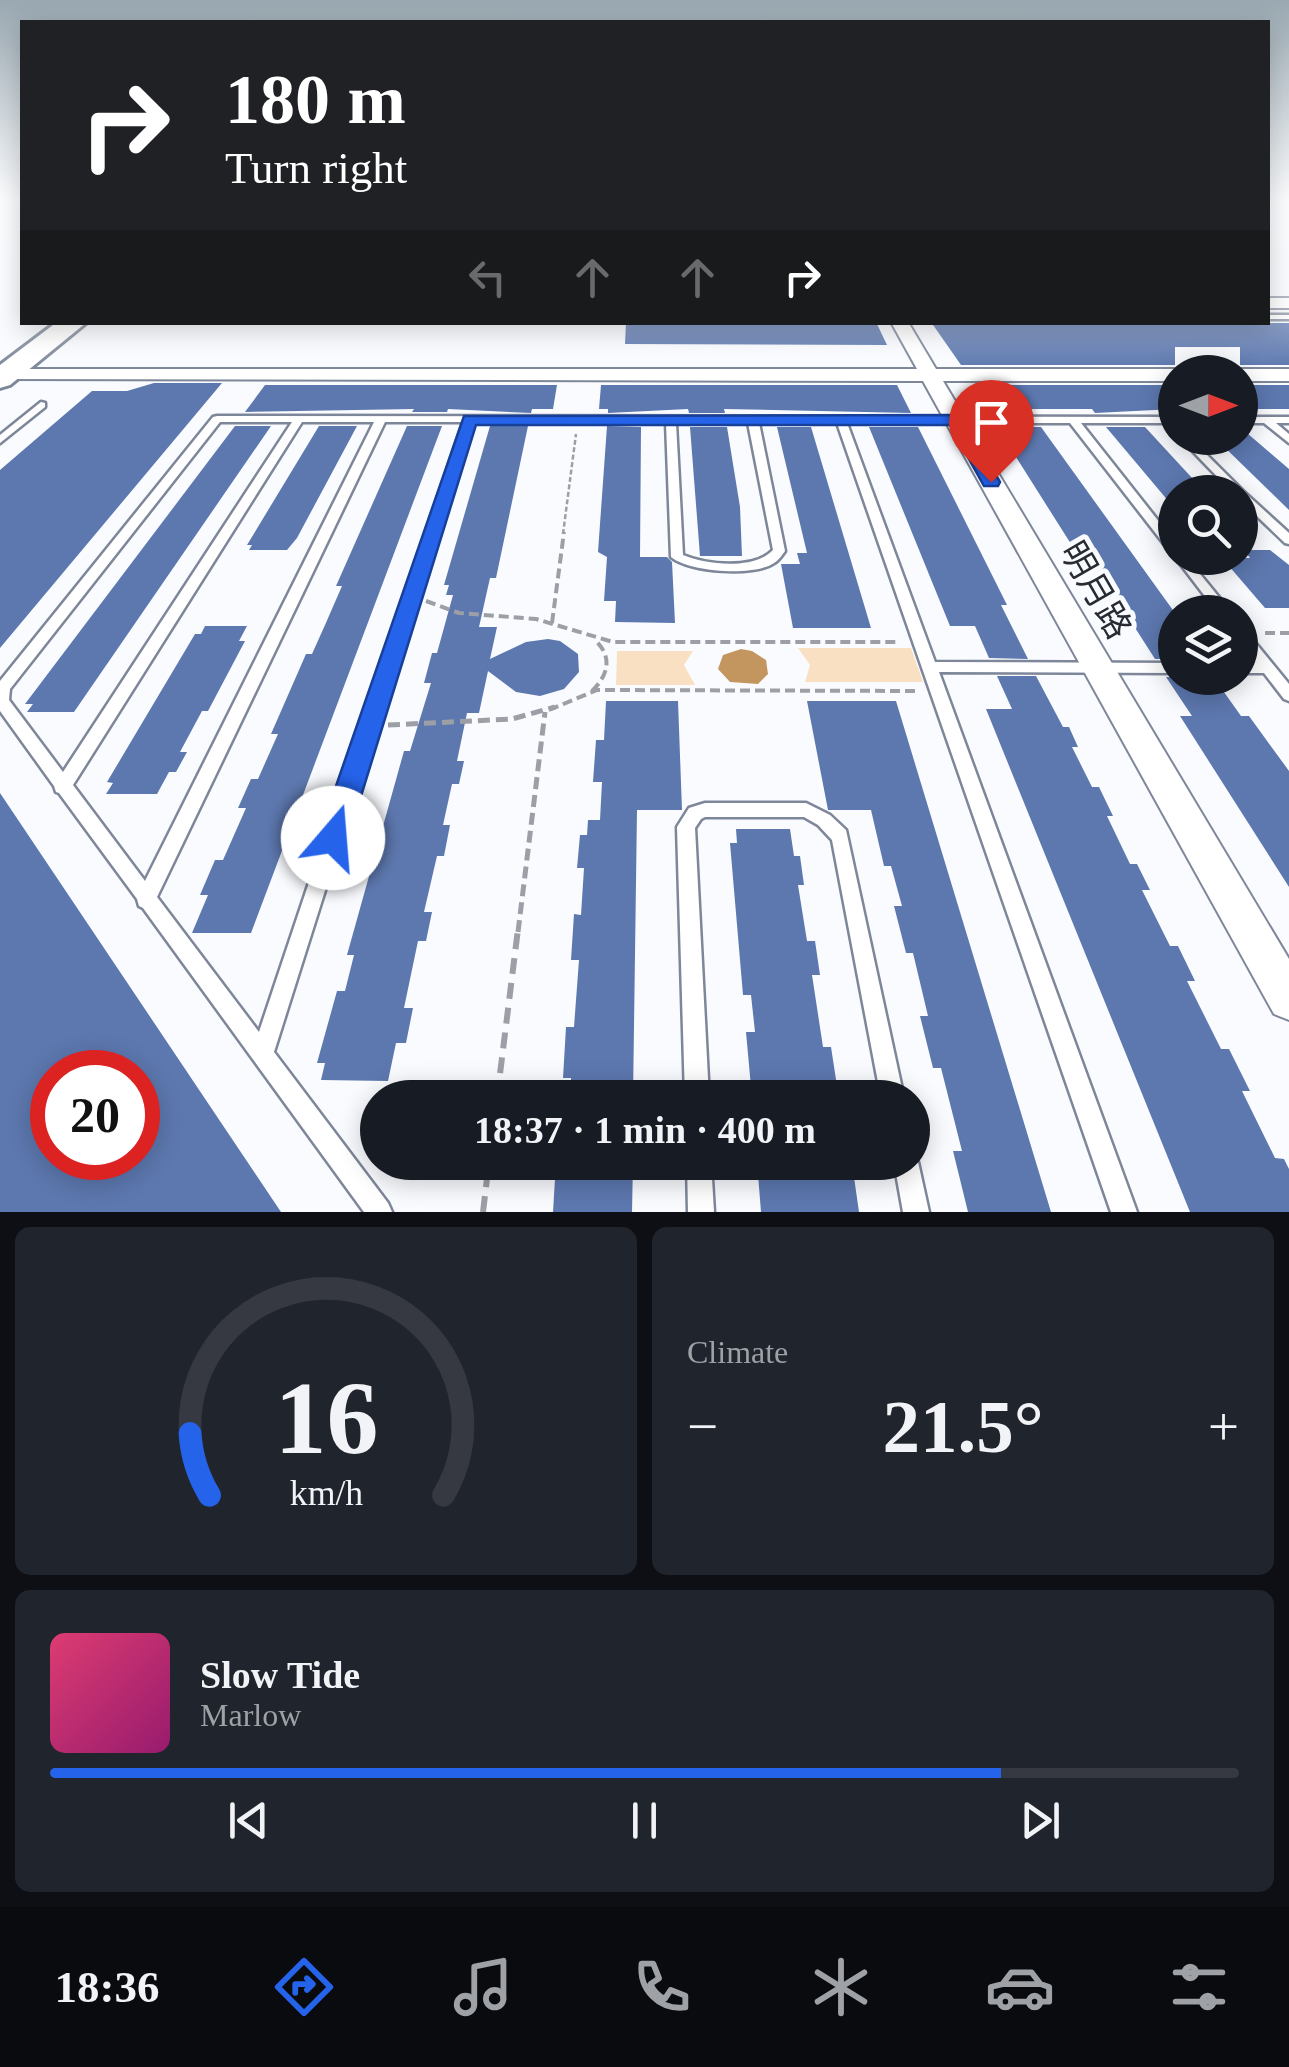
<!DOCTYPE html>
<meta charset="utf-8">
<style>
:root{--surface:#171b24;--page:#20242c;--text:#f1f3f6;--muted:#9ea1a6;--line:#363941;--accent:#2563eb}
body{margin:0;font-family:"Times New Roman","Noto Sans SC",serif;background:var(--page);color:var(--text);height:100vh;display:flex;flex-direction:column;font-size:38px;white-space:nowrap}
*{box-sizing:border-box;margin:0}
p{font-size:32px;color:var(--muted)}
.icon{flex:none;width:55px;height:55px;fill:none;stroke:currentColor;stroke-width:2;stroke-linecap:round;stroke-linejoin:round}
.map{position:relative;height:1212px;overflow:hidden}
.side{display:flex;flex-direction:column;gap:15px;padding:15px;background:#0d0f14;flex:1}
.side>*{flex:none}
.banner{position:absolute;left:20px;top:20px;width:1250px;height:305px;border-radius:0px;box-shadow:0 5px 25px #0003;background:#202124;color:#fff;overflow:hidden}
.needle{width:65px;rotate:90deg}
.tools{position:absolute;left:1158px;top:355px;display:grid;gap:20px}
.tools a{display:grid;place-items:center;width:100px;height:100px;border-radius:50%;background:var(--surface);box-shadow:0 5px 25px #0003;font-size:50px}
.speed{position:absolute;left:30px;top:1050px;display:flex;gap:20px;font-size:50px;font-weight:700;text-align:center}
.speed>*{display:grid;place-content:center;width:130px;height:130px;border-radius:50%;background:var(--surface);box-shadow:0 5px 25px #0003;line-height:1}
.speed .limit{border:15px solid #d22;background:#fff;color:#111}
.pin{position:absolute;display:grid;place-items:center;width:85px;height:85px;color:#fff;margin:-102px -42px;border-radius:50% 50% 50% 0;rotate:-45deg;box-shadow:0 0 10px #0007}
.pin .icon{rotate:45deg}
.me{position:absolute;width:110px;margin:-55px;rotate:18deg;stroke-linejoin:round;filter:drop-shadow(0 0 8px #0008)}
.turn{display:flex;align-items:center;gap:35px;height:210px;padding:0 40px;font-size:45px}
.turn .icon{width:130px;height:130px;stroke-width:2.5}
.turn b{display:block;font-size:70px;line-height:85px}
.lanes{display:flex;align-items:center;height:95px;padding:0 40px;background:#0003;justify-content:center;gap:50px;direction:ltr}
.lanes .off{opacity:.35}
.big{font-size:75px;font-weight:600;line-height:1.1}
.side .widget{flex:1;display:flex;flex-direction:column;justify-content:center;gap:15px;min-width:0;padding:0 35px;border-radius:15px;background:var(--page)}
.side .dial{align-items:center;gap:0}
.dial svg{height:260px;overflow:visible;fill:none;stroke:var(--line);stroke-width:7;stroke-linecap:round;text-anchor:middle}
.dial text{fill:var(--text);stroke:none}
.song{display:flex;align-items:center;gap:30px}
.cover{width:120px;height:120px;border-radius:15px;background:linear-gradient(135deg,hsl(340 70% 55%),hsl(320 70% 35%))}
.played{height:10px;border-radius:5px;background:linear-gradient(90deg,var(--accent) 80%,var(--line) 80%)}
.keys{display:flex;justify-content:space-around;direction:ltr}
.heat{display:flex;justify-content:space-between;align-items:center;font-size:55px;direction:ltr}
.side .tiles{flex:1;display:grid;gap:15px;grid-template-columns:1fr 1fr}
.widget:last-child{grid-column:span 2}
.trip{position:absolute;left:360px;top:1080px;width:570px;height:100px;border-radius:50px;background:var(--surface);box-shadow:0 5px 25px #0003;font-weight:600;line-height:100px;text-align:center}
.menu{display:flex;height:160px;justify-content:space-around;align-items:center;background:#090b0e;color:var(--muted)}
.menu .icon{width:70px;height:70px}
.menu .active{color:var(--accent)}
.menu b{font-size:45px;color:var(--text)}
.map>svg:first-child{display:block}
.green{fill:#fae0c3}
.water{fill:#c4965f}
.building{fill:#5d78af;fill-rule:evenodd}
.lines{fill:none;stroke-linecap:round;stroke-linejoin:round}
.service-casing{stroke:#7e8799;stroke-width:5}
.minor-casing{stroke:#7e8799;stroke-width:4}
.primary-casing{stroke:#7e8799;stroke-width:6}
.path-far3{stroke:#9c9fa5;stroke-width:2.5;stroke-dasharray:5 2.5;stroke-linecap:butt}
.path-far2{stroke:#9c9fa5;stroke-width:4;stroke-dasharray:10 5;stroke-linecap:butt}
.path-far1{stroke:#9c9fa5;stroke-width:5;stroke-dasharray:12 6;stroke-linecap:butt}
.path{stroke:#9c9fa5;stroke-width:6;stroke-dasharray:16 9;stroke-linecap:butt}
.service{fill:#fff;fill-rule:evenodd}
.minor{fill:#fff;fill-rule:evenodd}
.primary{fill:#fff;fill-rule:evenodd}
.route{fill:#2563eb;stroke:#184099;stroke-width:2.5}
.labels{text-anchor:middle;stroke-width:10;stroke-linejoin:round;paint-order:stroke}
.street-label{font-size:35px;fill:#272b32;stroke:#f9fbff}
</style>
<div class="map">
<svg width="1289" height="1212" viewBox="0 0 1289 1212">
<rect width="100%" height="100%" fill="#f9fbff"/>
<!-- green -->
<g class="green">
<path d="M798 648H911L923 682H805L810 665Z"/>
<path d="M617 651H693L684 665 695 685H616Z"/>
</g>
<!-- water -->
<path class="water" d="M741 649 752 651 766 660 768 674 758 684 730 682 718 669 723 655Z"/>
<!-- building -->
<g class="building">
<path d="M626 322H876L887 345 625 344Z"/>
<path d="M931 322 1289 323V365H1240V347H1175V365H961Z"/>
<path d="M154 383H222L0 648V470L92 391H127Z"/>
<path d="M265 385H557L553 409H532L531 413 448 409 447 412H412L414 409 245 412Z"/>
<path d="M601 385H897L911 413 724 409 725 413H689L688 409 608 413V409H599Z"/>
<path d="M973 385H1175V409L1095 413 1092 409H1028L1031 413H988Z"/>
<rect x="1240" y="385" width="49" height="24"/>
<path d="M235 426H271L74 712H27L33 704H25Z"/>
<path d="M319 426H357L297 538 287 550H249L252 545H247Z"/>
<path d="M407 426H442L251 933H192L208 895H200L215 860H223L246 808H238L251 779H258L278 734H271L306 654H312L325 625 342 586H336Z"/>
<path d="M490 426H528L496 578H490L479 627H497L490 659 526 642 548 639 560 641 578 654 579 672 564 689 540 696 516 692 488 671 479 713H467L457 761H464L459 784H452L443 825H450L444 856H437L424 912H432L426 941H418L404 1008H413L406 1043H396L388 1081 321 1080 325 1063H317L337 991H345L354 955H347L404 751H410L431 683H424L432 653H437L453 595H446L449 585H444Z"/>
<path d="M607 426 641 427 640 557H667L672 562 675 623 615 622 616 601H604L607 557 598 552Z"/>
<path d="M690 427H727L740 507 742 556H700Z"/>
<path d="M777 427H811L871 628H793L781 564H800L797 553H807Z"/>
<path d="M869 427H918L1007 605H1001L1028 659 989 658 975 626H950Z"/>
<path d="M997 427H1041L1175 613V659H1155L1132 623H1121Z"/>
<path d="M1106 427H1145L1205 492H1175V509Z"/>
<path d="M1240 427 1289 469V510L1215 438H1240Z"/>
<path d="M1244 550H1270L1289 565V608H1265L1222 558H1250Z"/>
<path d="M205 626H247L239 641H245L208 711H202L180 752H187L176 772H169L157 794H106L113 783 107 782 195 634H201Z"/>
<path d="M997 676H1036L1063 727H1069L1078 747H1072L1092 787H1099L1113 816H1107L1130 864H1137L1150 890H1142L1170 946H1178L1195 981H1187L1221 1049H1229L1250 1091H1242L1275 1158 1284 1159 1289 1169V1212H1190L986 709H1012Z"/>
<path d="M1166 677 1214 678 1241 716H1249L1289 771V887L1180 716H1192Z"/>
<path d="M606 701H678L682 810H637L633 1098H570L571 1078H563L566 1027H574L579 960H571L574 914 581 915 584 868H577L580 835H587L588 820H600L602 782H593L596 740H604Z"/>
<path d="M807 701H896L1051 1212H968L953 1151H962L941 1068H933L920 1016H928L913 953H906L894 906H902L891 866H884L871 810H828Z"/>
<path d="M0 793 281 1212H0ZM52 1072H138V1158H52Z"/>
<path d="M736 829H790L794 856H800L804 885H798L807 941H815L820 975H812L823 1047H831L837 1086H829L830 1098H752L746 1032H755L751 995H743L730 843H737Z"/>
<path d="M556 1162H633L632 1212H553Z"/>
<path d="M757 1162H840L841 1170H853L859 1212H761Z"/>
</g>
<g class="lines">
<defs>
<g id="service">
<rect x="1268" y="315" width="21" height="4"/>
<path d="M41 402 45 403V407L0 443V435Z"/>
<path d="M217 416 1175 417V423H1081L1175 542V554L1171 553 1070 423H847L935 662 1175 663V673L939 672 1137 1212H1111L837 423H759L785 551C783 554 778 561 774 563 754 577 689 572 671 557L666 423 473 422 274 1052 388 1203 392 1212H364L143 908 139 906 137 899 59 793 56 792 54 786 0 711V681L213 417ZM220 422H292L63 772 9 700 10 689ZM302 422H374L145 881 73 785ZM385 422H463L259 1032 157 897ZM676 423H748L773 550C754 570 707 565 683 555Z"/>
<path d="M1240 417H1289V423H1276L1289 434V443L1264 423H1240Z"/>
<path d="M1180 438H1190L1243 491 1289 533V544L1285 543 1240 500V492H1232Z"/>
<path d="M1175 557 1187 558 1231 612H1217Z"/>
<path d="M1240 628 1245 630 1289 684V701L1284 699 1264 673H1240V663H1255L1240 643Z"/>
<path d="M705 803H806L830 815 846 830 904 1098H881L832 840 818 825 804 817H705L701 819 695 828 709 1098H685L677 827 689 808Z"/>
<path d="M912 1153 918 1162 929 1212H903L894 1162H912Z"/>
<path d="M687 1162H711L714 1212H688Z"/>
</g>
<g id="minor">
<rect x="1268" y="298" width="21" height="10"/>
<path d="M891 322H908L936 369H1175L1183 372H1175V381H943L1289 959V1020L1274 1014 923 381 0 379V371L5 369H917Z"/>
<path d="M1240 369H1289V381H1240V372H1232Z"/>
</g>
<path id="primary" d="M57 322H87L10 385 0 388V365Z"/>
</defs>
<!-- service casing -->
<use href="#service" class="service-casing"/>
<!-- minor casing -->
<use href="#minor" class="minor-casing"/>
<!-- primary casing -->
<use href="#primary" class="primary-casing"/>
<!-- path-far3 -->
<path class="path-far3" d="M563 534 576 434"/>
<!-- path-far2 -->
<g class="path-far2">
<path d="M426 601 459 613 536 619 613 642H900"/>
<path d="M552 623 564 532"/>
<path d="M1265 633H1289"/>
<path d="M592 691C608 675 613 658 596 641"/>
<path d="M549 710 597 690 918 691"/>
</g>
<!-- path-far1 -->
<g class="path-far1">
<path d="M388 725 512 719 555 707"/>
<path d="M518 932 545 712"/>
</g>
<!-- path -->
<g class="path">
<path d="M497 1098 518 929"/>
<path d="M483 1212 489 1162"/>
</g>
<!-- service -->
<use href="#service" class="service"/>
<!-- minor -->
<use href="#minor" class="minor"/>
<!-- primary -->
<use href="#primary" class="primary"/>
</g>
<!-- sky -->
<linearGradient id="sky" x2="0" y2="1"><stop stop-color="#99a8b1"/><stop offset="0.54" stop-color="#fcfdff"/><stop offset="1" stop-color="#fcfdff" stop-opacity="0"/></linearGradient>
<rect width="1289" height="370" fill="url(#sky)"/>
<!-- route -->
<path class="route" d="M955 415 964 420 1000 482 998 486H984L950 425H476L348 838 344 847 333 851 323 847 318 838 464 416Z"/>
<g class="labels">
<!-- street labels -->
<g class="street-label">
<text transform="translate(1096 590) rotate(60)" y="12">明月路</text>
</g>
</g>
</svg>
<div class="tools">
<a><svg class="needle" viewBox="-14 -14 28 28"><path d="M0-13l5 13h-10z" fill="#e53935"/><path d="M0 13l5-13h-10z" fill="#9ea1a6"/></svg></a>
<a><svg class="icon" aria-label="search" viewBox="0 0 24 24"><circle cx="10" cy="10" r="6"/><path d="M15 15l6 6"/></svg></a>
<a><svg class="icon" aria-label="layers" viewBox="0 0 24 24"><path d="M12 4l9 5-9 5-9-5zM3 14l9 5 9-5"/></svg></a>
</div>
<div class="speed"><div class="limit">20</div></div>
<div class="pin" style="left:991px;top:482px;background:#d93025"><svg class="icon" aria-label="arrive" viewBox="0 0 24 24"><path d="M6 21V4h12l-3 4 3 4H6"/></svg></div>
<svg class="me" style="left:333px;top:838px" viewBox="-20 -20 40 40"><circle r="19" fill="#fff"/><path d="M0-13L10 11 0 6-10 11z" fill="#2563eb"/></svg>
<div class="trip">18:37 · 1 min · 400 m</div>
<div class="banner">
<div class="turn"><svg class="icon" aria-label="right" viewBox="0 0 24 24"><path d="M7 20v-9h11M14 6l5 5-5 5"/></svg><div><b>180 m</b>Turn right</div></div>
<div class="lanes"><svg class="icon off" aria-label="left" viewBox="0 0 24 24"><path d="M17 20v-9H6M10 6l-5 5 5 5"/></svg><svg class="icon off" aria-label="ahead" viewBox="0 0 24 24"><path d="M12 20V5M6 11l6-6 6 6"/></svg><svg class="icon off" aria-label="ahead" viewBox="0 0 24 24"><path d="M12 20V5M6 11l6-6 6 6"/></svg><svg class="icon" aria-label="right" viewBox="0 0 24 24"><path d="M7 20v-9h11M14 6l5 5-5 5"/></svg></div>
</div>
</div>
<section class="side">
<div class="tiles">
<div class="widget dial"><svg viewBox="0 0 100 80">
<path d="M14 69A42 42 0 1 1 86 69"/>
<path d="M14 69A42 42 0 0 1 8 50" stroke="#2563eb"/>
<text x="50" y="56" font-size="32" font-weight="700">16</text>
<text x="50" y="72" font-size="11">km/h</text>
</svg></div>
<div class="widget"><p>Climate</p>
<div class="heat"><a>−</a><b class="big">21.5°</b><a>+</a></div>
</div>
<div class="widget">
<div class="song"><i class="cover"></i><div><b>Slow Tide</b><p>Marlow</p></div></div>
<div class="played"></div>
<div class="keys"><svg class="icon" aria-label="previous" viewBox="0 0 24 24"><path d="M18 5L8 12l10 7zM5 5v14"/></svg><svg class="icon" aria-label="pause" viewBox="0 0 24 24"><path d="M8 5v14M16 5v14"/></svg><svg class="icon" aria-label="next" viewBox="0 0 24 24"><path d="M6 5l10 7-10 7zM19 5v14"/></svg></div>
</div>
</div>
</section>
<nav class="menu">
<b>18:36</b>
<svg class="icon active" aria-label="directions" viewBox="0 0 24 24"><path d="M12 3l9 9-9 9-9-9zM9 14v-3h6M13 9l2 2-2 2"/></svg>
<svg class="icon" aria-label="music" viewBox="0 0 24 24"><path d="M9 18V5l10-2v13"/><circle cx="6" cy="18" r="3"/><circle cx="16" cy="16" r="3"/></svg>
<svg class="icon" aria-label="phone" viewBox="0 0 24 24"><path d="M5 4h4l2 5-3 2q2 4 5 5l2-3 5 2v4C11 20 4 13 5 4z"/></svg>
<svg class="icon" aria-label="climate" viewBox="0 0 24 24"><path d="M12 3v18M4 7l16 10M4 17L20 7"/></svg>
<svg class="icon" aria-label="car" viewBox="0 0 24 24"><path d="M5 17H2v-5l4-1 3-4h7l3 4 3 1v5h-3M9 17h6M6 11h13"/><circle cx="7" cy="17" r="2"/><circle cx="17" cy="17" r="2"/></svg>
<svg class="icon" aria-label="filters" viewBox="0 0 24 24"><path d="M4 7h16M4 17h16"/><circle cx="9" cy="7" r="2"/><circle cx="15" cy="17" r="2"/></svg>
</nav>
